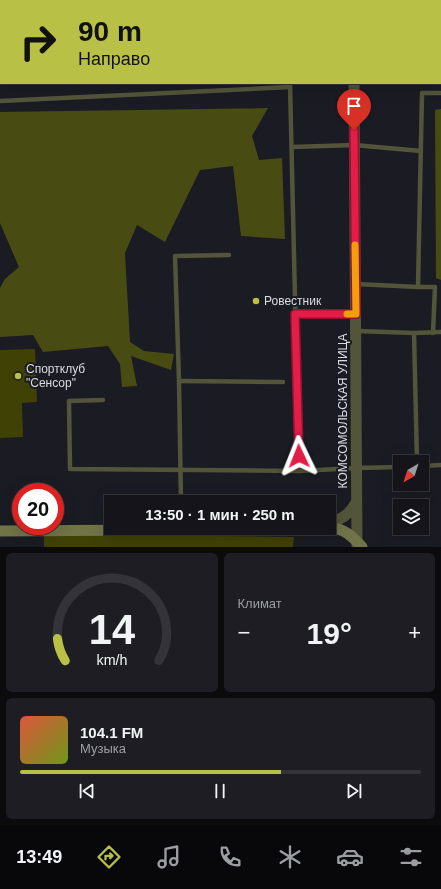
<!DOCTYPE html>
<html lang="ru">
<meta charset="utf-8">
<style>
:root{--surface:#14141a;--page:#1d1d23;--text:#f1f3f6;--muted:#9d9ea2;--line:#333339;--accent:#b9c046}
body{margin:0;font-family:Helvetica,sans-serif;background:var(--page);color:var(--text);height:100vh;display:flex;flex-direction:column;font-size:15px;white-space:nowrap}
*{box-sizing:border-box;margin:0}
p{font-size:13px;color:var(--muted)}
.icon{flex:none;width:22px;height:22px;fill:none;stroke:currentColor;stroke-width:2;stroke-linecap:round;stroke-linejoin:round}
.map{position:relative;height:547px;overflow:hidden}
.details{display:flex;flex-direction:column;gap:6px;padding:6px;background:#0b0b0e;flex:1}
.details>*{flex:none}
.guide{position:absolute;left:0px;top:0px;width:441px;height:84px;box-shadow:0 4px 16px #0002,0 0 0 1px var(--line);background:#b9c046;color:#111;overflow:hidden}
.needle{width:26px;rotate:219deg}
.buttons{position:absolute;left:393px;top:455px;display:grid;gap:8px}
.buttons a{display:grid;place-items:center;width:36px;height:36px;border-radius:0px;background:var(--surface);box-shadow:0 4px 16px #0002,0 0 0 1px var(--line);font-size:20px}
.speed{position:absolute;left:12px;top:483px;display:flex;gap:8px;font-size:20px;font-weight:700;text-align:center}
.speed>*{display:grid;place-content:center;width:52px;height:52px;border-radius:50%;background:var(--surface);box-shadow:0 4px 16px #0002,0 0 0 1px var(--line);line-height:1}
.speed .limit{border:6px solid #d22;background:#fff;color:#111}
.pin{position:absolute;display:grid;place-items:center;width:34px;height:34px;color:#fff;margin:-41px -17px;border-radius:50% 50% 50% 0;rotate:-45deg;box-shadow:0 0 4px #0007}
.pin .icon{rotate:45deg}
.me{position:absolute;width:44px;margin:-22px;rotate:358deg;stroke-linejoin:round;filter:drop-shadow(0 0 3px #0008)}
.turn{display:flex;align-items:center;gap:14px;height:84px;padding:0 12px;font-size:18px}
.turn .icon{width:52px;height:52px;stroke-width:2.5}
.turn b{display:block;font-size:28px;line-height:34px}
.big{font-size:30px;font-weight:600;line-height:1.1}
.details .tile{flex:1;display:flex;flex-direction:column;justify-content:center;gap:6px;min-width:0;padding:0 14px;border-radius:6px;background:var(--page)}
.details .dial{align-items:center;gap:0}
.dial svg{height:104px;overflow:visible;fill:none;stroke:var(--line);stroke-width:7;stroke-linecap:round;text-anchor:middle}
.dial text{fill:var(--text);stroke:none}
.song{display:flex;align-items:center;gap:12px}
.cover{width:48px;height:48px;border-radius:6px;background:linear-gradient(135deg,hsl(10 70% 55%),hsl(80 70% 35%))}
.played{height:4px;border-radius:2px;background:linear-gradient(90deg,var(--accent) 65%,var(--line) 65%)}
.keys{display:flex;justify-content:space-around;direction:ltr}
.heat{display:flex;justify-content:space-between;align-items:center;font-size:22px;direction:ltr}
.details .tiles{flex:1;display:grid;gap:6px;grid-template-columns:1fr 1fr}
.tile:last-child{grid-column:span 2}
.trip{position:absolute;left:104px;top:495px;width:232px;height:40px;border-radius:0px;background:var(--surface);box-shadow:0 4px 16px #0002,0 0 0 1px var(--line);font-weight:600;line-height:40px;text-align:center}
.dock{display:flex;height:64px;justify-content:space-around;align-items:center;background:#08080a;color:var(--muted)}
.dock .icon{width:28px;height:28px}
.dock .current{color:var(--accent)}
.dock b{font-size:18px;color:var(--text)}
.map>svg:first-child{display:block}
.green{fill:#404205}
.forest{fill:#484c13}
.lines{fill:none;stroke-linecap:round;stroke-linejoin:round}
.service{stroke:#525539;stroke-width:4.5}
.tertiary{stroke:#525539;stroke-width:11}
.secondary{stroke:#717447;stroke-width:11}
.route-casing{stroke:#92132f;stroke-width:10}
.route{stroke:#e11d48;stroke-width:7}
.slow{stroke:#f59e0b;stroke-width:7}
.poi-dot{fill:#b9c046;stroke:#1b1b23;stroke-width:1.5}
.labels{text-anchor:middle;stroke-width:4;stroke-linejoin:round;paint-order:stroke}
.poi-label{font-size:12px;fill:#dbdbe0;stroke:#1b1b23;text-anchor:start}
.street-label{font-size:12px;fill:#dbdbe0;stroke:#1b1b23}
</style>
<div class="map">
<svg width="441" height="547" viewBox="0 0 441 547">
<rect width="100%" height="100%" fill="#1b1b23"/>
<!-- green -->
<g class="green">
<path d="M35 349 37 402 22 403 23 437 0 438V350Z"/>
<path d="M44 534 294 537 293 547H44Z"/>
</g>
<!-- forest -->
<g class="forest">
<path d="M138 0H228L138 1Z"/>
<path d="M268 108 252 136 259 160 282 158 285 239 241 236 233 166 200 170 165 242 137 225 125 253 130 342 144 351 174 354 171 370 131 356 137 386 122 387 120 364 108 346 43 352 33 335 0 337V288L5 279 19 267 0 223V112Z"/>
<path d="M441 109V280L436 278 435 110Z"/>
</g>
<g class="lines">
<!-- service -->
<g class="service">
<path d="M241 1V0"/>
<path d="M383 1V0"/>
<path d="M440 9H441"/>
<path d="M0 101 290 87"/>
<path d="M292 147 354 145 421 151"/>
<path d="M356 284 418 287 422 93H441"/>
<path d="M418 287H435L433 333"/>
<path d="M295 314H355"/>
<path d="M357 331 414 333 441 332"/>
<path d="M414 333 417 462"/>
<path d="M179 381 283 382"/>
<path d="M103 400 69 401 70 469 299 471 290 83"/>
<path d="M422 466 441 465"/>
<path d="M299 471 357 468 400 467"/>
<path d="M181 502 179 381 175 256 229 255"/>
</g>
<!-- tertiary -->
<g class="tertiary">
<path d="M349 0V1"/>
<path d="M354 83 357 547"/>
<path d="M329 524C342 518 348 516 356 503"/>
</g>
<!-- secondary -->
<g class="secondary">
<path d="M329 528C343 527 353 537 362 547"/>
<path d="M0 531 307 529 319 528"/>
</g>
</g>
<g class="lines">
<defs>
<path id="route" d="M299 456 295 314H356L354 130"/>
</defs>
<!-- route casing -->
<use href="#route" class="route-casing"/>
<!-- route -->
<use href="#route" class="route"/>
<!-- slow -->
<path class="slow" d="M347 314H356L355 245"/>
</g>
<!-- markers -->
<g class="poi-dot">
<circle cx="256" cy="301" r="4"/>
<circle cx="18" cy="376" r="4"/>
</g>
<g class="labels">
<!-- poi labels -->
<g class="poi-label">
<text x="264" y="305">Ровестник</text>
<text x="26" y="373">Спортклуб<tspan x="26" dy="14">"Сенсор"</tspan></text>
</g>
<!-- street labels -->
<g class="street-label">
<text transform="translate(343 411) rotate(-90)" y="4">КОМСОМОЛЬСКАЯ УЛИЦА</text>
</g>
</g>
</svg>
<div class="buttons">
<a><svg class="needle" viewBox="-14 -14 28 28"><path d="M0-13l5 13h-10z" fill="#e53935"/><path d="M0 13l5-13h-10z" fill="#9d9ea2"/></svg></a>
<a><svg class="icon" aria-label="layers" viewBox="0 0 24 24"><path d="M12 4l9 5-9 5-9-5zM3 14l9 5 9-5"/></svg></a>
</div>
<div class="speed"><div class="limit">20</div></div>
<div class="pin" style="left:354px;top:130px;background:#d93025"><svg class="icon" aria-label="arrive" viewBox="0 0 24 24"><path d="M6 21V4h12l-3 4 3 4H6"/></svg></div>
<svg class="me" style="left:299px;top:456px" viewBox="-20 -20 40 40"><path d="M0-17L14 15 0 8-14 15z" fill="#e11d48" stroke="#fff" stroke-width="4"/></svg>
<div class="trip">13:50 · 1 мин · 250 m</div>
<div class="guide">
<div class="turn"><svg class="icon" aria-label="right" viewBox="0 0 24 24"><path d="M7 20v-9h11M14 6l5 5-5 5"/></svg><div><b>90 m</b>Направо</div></div>
</div>
</div>
<section class="details">
<div class="tiles">
<div class="tile dial"><svg viewBox="0 0 100 80">
<path d="M14 69A42 42 0 1 1 86 69"/>
<path d="M14 69A42 42 0 0 1 8 52" stroke="#b9c046"/>
<text x="50" y="56" font-size="32" font-weight="700">14</text>
<text x="50" y="72" font-size="11">km/h</text>
</svg></div>
<div class="tile"><p>Климат</p>
<div class="heat"><a>−</a><b class="big">19°</b><a>+</a></div>
</div>
<div class="tile">
<div class="song"><i class="cover"></i><div><b>104.1 FM</b><p>Музыка</p></div></div>
<div class="played"></div>
<div class="keys"><svg class="icon" aria-label="previous" viewBox="0 0 24 24"><path d="M18 5L8 12l10 7zM5 5v14"/></svg><svg class="icon" aria-label="pause" viewBox="0 0 24 24"><path d="M8 5v14M16 5v14"/></svg><svg class="icon" aria-label="next" viewBox="0 0 24 24"><path d="M6 5l10 7-10 7zM19 5v14"/></svg></div>
</div>
</div>
</section>
<nav class="dock">
<b>13:49</b>
<svg class="icon current" aria-label="directions" viewBox="0 0 24 24"><path d="M12 3l9 9-9 9-9-9zM9 14v-3h6M13 9l2 2-2 2"/></svg>
<svg class="icon" aria-label="music" viewBox="0 0 24 24"><path d="M9 18V5l10-2v13"/><circle cx="6" cy="18" r="3"/><circle cx="16" cy="16" r="3"/></svg>
<svg class="icon" aria-label="phone" viewBox="0 0 24 24"><path d="M5 4h4l2 5-3 2q2 4 5 5l2-3 5 2v4C11 20 4 13 5 4z"/></svg>
<svg class="icon" aria-label="climate" viewBox="0 0 24 24"><path d="M12 3v18M4 7l16 10M4 17L20 7"/></svg>
<svg class="icon" aria-label="car" viewBox="0 0 24 24"><path d="M5 17H2v-5l4-1 3-4h7l3 4 3 1v5h-3M9 17h6M6 11h13"/><circle cx="7" cy="17" r="2"/><circle cx="17" cy="17" r="2"/></svg>
<svg class="icon" aria-label="filters" viewBox="0 0 24 24"><path d="M4 7h16M4 17h16"/><circle cx="9" cy="7" r="2"/><circle cx="15" cy="17" r="2"/></svg>
</nav>
